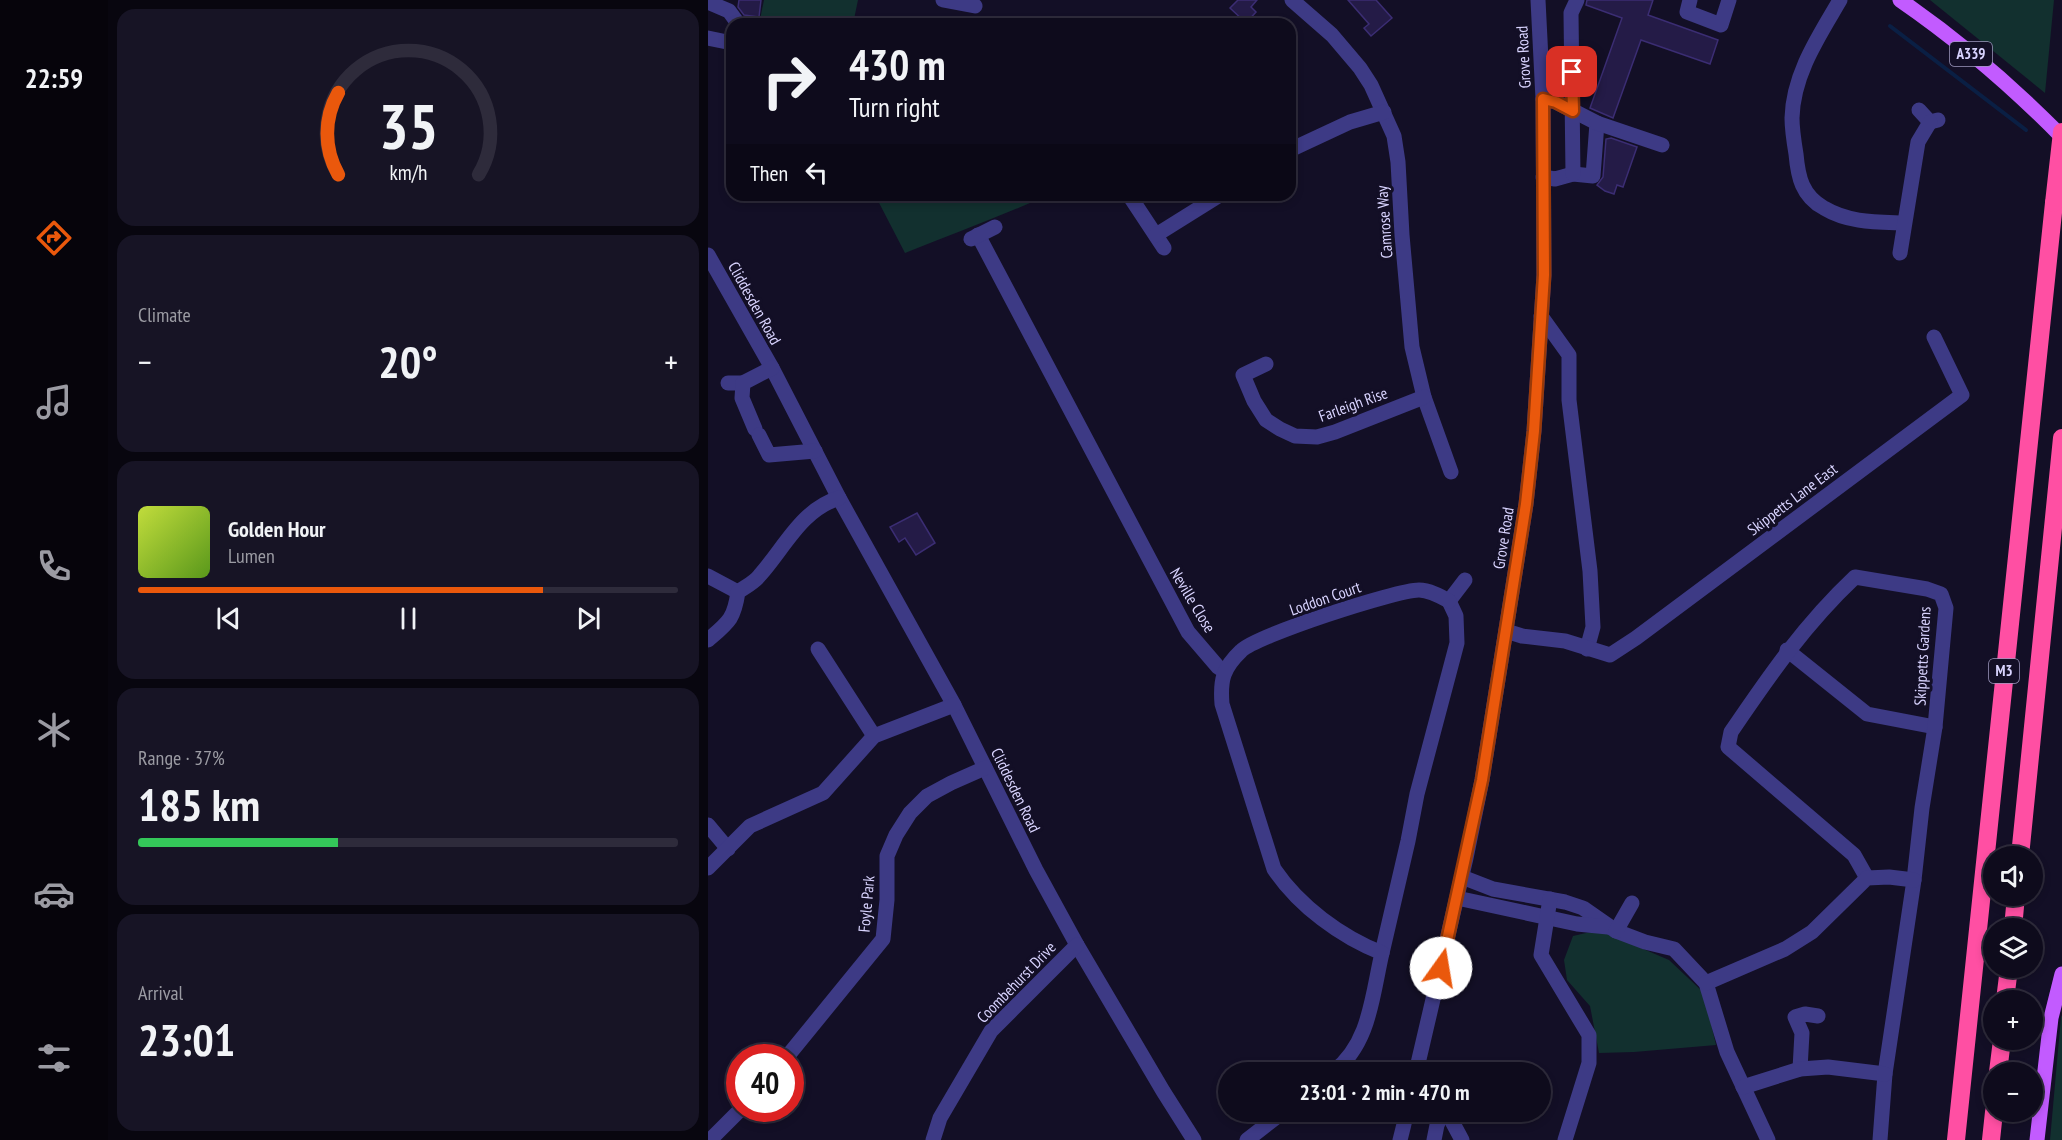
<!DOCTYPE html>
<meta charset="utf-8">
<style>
:root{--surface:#0e0b1c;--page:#171425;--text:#f1f3f6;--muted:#9b9ba3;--line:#2e2b3b;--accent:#ea580c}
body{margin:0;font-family:"PT Sans Narrow",sans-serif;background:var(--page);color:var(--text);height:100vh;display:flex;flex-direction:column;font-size:22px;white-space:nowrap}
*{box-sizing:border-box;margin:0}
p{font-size:20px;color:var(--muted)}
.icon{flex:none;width:33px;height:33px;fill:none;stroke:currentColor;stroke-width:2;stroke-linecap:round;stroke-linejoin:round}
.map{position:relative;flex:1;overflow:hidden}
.details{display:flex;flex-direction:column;gap:9px;padding:9px;background:#08060f;width:600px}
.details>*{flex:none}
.hud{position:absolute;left:18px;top:18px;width:570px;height:183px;border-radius:18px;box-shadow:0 3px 9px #0003,0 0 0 2px var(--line);background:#0e0b1c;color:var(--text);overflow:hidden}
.buttons{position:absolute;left:1275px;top:846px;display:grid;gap:12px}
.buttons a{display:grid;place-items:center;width:60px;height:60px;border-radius:50%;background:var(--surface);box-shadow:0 3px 9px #0003,0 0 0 2px var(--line);font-size:30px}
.speed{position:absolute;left:18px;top:1044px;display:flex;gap:12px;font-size:30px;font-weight:700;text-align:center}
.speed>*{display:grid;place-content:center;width:78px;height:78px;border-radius:50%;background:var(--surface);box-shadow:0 3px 9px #0003,0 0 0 2px var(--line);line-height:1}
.speed .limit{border:9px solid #d22;background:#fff;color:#111}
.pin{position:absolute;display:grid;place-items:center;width:51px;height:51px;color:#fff;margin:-26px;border-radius:12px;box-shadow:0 3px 9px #0006}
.me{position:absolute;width:66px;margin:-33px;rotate:13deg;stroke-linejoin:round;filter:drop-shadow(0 0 4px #0008)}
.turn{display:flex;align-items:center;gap:21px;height:126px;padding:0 24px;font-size:27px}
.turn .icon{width:78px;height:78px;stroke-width:2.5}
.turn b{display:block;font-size:42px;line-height:51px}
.then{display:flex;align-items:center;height:57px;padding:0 24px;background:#0003;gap:12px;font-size:22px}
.big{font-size:45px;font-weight:700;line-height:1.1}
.details .widget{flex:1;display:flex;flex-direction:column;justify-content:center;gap:9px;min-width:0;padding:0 21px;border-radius:18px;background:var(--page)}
.details .dial{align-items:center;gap:0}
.dial svg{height:156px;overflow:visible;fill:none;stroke:var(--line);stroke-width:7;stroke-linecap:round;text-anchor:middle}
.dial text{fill:var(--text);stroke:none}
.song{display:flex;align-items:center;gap:18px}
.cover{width:72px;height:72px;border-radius:9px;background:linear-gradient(135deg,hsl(70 70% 55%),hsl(90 70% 35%))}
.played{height:6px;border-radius:3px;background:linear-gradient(90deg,var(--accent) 75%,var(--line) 75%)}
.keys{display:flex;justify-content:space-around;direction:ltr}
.heat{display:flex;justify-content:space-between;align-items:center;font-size:33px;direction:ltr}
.charge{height:9px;border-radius:4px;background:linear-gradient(90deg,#34c759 37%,var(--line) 0)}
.trip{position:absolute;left:510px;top:1062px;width:333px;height:60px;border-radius:30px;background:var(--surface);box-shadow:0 3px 9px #0003,0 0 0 2px var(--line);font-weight:700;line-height:60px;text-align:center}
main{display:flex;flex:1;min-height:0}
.tab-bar{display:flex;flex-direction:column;width:108px;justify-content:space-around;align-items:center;background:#06040b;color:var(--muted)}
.tab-bar .icon{width:42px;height:42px}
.tab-bar .selected{color:var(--accent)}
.tab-bar b{font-size:27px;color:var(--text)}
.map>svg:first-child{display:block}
.green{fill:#12302f}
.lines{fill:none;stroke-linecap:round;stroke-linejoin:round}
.stream{stroke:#0a1f44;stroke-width:4}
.building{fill:#241b47;stroke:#3b2d73;stroke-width:1.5}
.minor{stroke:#3d3a85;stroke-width:15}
.major{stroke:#c25bff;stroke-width:15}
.highway{stroke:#ff4fa3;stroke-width:18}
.highway-bridge{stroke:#ff4fa3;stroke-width:18}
.route-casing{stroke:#983908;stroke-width:15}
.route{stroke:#ea580c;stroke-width:10}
.labels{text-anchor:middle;stroke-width:6;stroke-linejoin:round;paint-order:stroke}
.shield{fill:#130f26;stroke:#9e99be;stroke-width:1.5}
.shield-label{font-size:15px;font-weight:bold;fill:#d9d4ff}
.street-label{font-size:16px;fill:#d9d4ff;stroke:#130f26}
</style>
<main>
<nav class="tab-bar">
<b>22:59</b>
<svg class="icon selected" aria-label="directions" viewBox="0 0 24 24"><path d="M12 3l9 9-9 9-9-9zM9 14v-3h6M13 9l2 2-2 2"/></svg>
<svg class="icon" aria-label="music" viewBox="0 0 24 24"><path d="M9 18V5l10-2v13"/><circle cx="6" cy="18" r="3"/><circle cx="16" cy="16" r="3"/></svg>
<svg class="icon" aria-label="phone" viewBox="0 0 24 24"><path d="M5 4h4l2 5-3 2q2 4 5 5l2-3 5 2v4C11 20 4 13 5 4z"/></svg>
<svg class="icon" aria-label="climate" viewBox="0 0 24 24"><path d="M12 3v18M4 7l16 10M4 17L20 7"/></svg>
<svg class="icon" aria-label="car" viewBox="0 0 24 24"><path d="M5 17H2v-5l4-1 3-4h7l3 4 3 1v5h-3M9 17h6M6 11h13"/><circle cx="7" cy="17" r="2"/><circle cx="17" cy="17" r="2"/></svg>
<svg class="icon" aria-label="filters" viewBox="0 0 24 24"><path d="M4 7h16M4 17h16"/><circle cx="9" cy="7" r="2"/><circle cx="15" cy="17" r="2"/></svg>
</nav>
<section class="details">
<div class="widget dial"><svg viewBox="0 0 100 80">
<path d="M14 69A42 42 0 1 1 86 69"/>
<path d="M14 69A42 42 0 0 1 14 27" stroke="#ea580c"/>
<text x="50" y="56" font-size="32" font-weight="700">35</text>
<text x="50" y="72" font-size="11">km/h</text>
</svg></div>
<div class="widget"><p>Climate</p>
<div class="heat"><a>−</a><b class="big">20°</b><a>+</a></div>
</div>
<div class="widget">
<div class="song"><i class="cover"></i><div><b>Golden Hour</b><p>Lumen</p></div></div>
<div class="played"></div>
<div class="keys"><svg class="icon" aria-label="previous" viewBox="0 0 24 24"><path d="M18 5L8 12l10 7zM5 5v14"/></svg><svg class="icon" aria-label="pause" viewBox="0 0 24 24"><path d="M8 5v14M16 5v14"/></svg><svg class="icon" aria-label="next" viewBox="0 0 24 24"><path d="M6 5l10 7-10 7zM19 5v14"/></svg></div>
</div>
<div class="widget"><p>Range · 37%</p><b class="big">185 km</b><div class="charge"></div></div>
<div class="widget"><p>Arrival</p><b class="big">23:01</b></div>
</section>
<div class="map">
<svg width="1354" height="1140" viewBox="0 0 1354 1140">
<rect width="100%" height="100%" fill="#130f26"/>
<!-- green -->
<g class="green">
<path d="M56 0H150L145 24H51Z"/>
<path d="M1222 0H1346L1337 93Z"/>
<path d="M167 195H337L338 196C291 217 244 234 197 253Z"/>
<path d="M891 930 961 960 996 993 1008 1045 926 1052 891 1053 882 1006 859 980 856 960 865 936Z"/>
<path d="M1354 1015V1140H1342L1353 1017Z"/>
</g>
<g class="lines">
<!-- stream -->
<path class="stream" d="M1182 26 1318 130"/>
</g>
<!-- building -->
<g class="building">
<path d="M31 0H53L51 17 36 15 30 7Z"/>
<path d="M530 0H549L543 7 548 12 538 23 522 8Z"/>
<path d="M640 0H668L684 18 663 36 656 28 661 24Z"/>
<path d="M879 0H945L940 15 1010 40 1002 64 933 40 905 118 882 108 914 18 878 5Z"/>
<path d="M903 138 929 147 915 187 909 185 906 194 897 191 889 185 895 177 898 139Z"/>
<path d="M209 513 227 543 208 555 197 538 191 542 182 527Z"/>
</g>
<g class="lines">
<!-- minor -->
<g class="minor">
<path d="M235 0 267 6"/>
<path d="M584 0 624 35 652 68 663 85 686 136 690 162 694 235 704 347 716 397 743 472"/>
<path d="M982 0 979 12 1013 25 1021 0"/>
<path d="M1132 0C1111 36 1085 74 1084 118 1084 130 1086 142 1088 154 1090 177 1094 196 1116 208 1141 223 1169 222 1196 223"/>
<path d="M0 2 21 11 29 22V24"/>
<path d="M0 38 24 43"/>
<path d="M835 99 848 102 889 123 885 176 865 174 847 179 835 177"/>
<path d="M1211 110 1222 122 1230 120"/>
<path d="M889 123 954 145"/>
<path d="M582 150 642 122 676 112"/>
<path d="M865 174 863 13 869 0"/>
<path d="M421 195 456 248"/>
<path d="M270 235 480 632 510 667 516 671"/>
<path d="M448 235 512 195"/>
<path d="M263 239 287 227"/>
<path d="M1192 253 1210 142 1222 122"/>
<path d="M0 255 64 368 131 498 246 705 328 870 369 945 455 1091 486 1140"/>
<path d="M833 316 861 355V400L882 571 885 627 879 649"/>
<path d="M558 364 535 375 546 401 558 420 572 429 587 436 609 437 627 432 716 397"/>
<path d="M20 383H35"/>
<path d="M47 429 34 398 35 383 64 368"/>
<path d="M51 435 61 455 107 451"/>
<path d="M0 576 30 592"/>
<path d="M741 601 757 580"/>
<path d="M798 631 814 636 857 641 902 655 928 638 1254 395 1226 337"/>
<path d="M0 640C21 622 26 619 30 592 37 587 47 582 52 575 77 547 93 510 131 498"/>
<path d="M110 649 166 736"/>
<path d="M1079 650 1159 714 1227 727"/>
<path d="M0 825 20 849"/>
<path d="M0 868 42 826 115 793 166 736 246 705"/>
<path d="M754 877 785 889 857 902 875 908 908 931 937 942 966 949 998 983 1019 1052 1060 1140"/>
<path d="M1159 878 1146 855 1020 747 1023 732C1061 676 1097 624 1147 577L1219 589 1233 594 1238 608 1227 727 1214 808 1206 880 1177 1074 1172 1140"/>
<path d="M749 898 869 924 900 927"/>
<path d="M842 899 833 955 881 1035V1063L857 1140"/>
<path d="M908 931 924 903"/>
<path d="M674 953 700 841 709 794 749 643 748 616 741 601"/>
<path d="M998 983 1077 949 1104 932 1159 878 1181 877 1206 880"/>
<path d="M78 1058 175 939 179 900V856L188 835 202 813 219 796 243 783 277 768"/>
<path d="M1092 1069 1094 1033 1087 1017 1097 1014 1110 1016"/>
<path d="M625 1072C662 1044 664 996 674 953 633 937 591 906 566 869L514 704C512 680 515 668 533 651 547 636 688 590 711 590 721 590 732 596 741 601"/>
<path d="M708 1072 758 858 774 780 818 504 826 431 836 275 835 99 830 0"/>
<path d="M1035 1087 1092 1069 1120 1067 1177 1074"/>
<path d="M739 1112 754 1140"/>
<path d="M2 1140 34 1108"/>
<path d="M225 1140 232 1118 283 1031 369 945"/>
<path d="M539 1140 575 1112"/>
<path d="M692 1140 699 1112"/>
<path d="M726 1140 729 1125 735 1112"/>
</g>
<!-- major -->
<g class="major">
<path d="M1192 0C1250 40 1305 87 1354 137"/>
<path d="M1329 1140 1343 1018 1354 974"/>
</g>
<!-- highway -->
<g class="highway">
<path d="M1312 856 1354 438"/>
<path d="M1305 928 1308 896"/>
<path d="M1297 1000 1301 968"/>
<path d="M1290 1072 1294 1040"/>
<path d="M1248 1140 1346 203"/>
<path d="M1283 1140 1286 1112"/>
</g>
<!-- highway-bridge -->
<path class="highway-bridge" d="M1346 203 1354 132"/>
</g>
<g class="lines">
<defs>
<path id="route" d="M733 968 774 780 818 504 826 431 836 275 835 99 848 102 865 111 864 72"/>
</defs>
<!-- route casing -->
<use href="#route" class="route-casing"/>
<!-- route -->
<use href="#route" class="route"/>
</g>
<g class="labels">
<!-- shield labels -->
<g class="shield">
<rect x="1242" y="42" width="42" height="24" rx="4.5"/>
<rect x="1281" y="659" width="30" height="24" rx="4.5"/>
</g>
<g class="shield-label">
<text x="1263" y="59">A339</text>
<text x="1296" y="676">M3</text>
</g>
<!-- street labels -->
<g class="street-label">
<text transform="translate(815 57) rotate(-93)" y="6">Grove Road</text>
<text transform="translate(676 222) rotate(-94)" y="6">Camrose Way</text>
<text transform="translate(47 303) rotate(61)" y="6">Cliddesden Road</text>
<text transform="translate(645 404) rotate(-20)" y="6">Farleigh Rise</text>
<text transform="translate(1084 499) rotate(-37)" y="6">Skippetts Lane East</text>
<text transform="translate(795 538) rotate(-81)" y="6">Grove Road</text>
<text transform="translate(617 598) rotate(-19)" y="6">Loddon Court</text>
<text transform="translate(485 600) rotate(59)" y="6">Neville Close</text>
<text transform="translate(1214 656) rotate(-87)" y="6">Skippetts Gardens</text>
<text transform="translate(308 790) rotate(64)" y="6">Cliddesden Road</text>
<text transform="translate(158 904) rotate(-85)" y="6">Foyle Park</text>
<text transform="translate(308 982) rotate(-46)" y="6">Coombehurst Drive</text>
</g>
</g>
</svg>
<div class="buttons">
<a><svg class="icon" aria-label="sound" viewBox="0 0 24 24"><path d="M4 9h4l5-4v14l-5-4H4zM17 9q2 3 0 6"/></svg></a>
<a><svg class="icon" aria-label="layers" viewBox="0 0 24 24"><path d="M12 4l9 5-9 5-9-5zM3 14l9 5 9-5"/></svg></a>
<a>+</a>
<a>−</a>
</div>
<div class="speed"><div class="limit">40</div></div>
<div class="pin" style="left:864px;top:72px;background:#d93025"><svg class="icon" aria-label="arrive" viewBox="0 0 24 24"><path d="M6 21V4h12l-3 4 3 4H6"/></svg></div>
<svg class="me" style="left:733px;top:968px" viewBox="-20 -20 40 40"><circle r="19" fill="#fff"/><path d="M0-13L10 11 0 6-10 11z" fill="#ea580c"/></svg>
<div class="trip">23:01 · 2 min · 470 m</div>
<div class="hud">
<div class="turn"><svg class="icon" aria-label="right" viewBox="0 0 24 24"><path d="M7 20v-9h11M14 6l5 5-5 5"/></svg><div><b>430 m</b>Turn right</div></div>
<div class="then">Then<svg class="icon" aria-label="left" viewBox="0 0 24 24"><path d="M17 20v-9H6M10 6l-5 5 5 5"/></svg></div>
</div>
</div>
</main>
